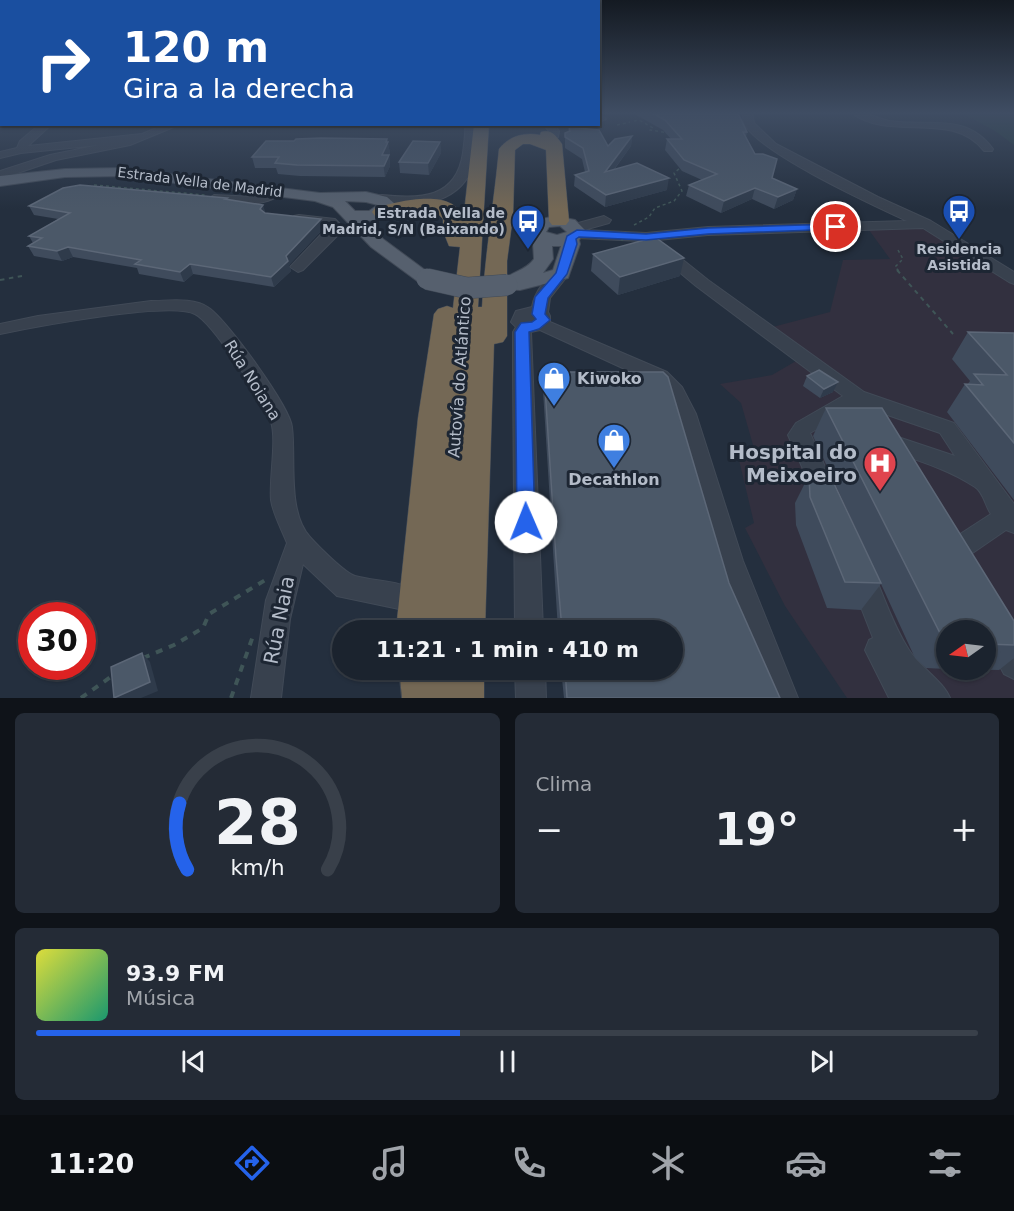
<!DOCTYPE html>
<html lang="es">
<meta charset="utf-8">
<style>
:root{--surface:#1b232e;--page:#242b36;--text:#f1f3f6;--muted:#a0a4aa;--line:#39404a;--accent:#2563eb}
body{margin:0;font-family:"DejaVu Sans",sans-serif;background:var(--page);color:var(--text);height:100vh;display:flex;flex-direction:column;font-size:22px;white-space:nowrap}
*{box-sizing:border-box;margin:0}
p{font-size:20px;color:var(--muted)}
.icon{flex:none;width:33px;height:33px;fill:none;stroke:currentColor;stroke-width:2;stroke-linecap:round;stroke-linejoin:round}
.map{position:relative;height:698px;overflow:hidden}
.drawer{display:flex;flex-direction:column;gap:15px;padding:15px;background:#0f1319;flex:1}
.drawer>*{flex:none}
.guide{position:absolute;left:0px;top:0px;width:600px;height:126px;box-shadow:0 2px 4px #0004,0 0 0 2px var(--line);background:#1a4fa0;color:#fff;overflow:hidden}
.needle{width:39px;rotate:256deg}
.fabs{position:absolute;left:936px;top:620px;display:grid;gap:12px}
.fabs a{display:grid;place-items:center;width:60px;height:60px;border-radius:50%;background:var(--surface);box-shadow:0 2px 4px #0004,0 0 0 2px var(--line);font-size:30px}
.speed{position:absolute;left:18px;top:602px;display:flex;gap:12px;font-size:30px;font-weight:700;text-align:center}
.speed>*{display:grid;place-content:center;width:78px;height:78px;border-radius:50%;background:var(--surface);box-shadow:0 2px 4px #0004,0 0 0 2px var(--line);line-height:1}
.speed .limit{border:9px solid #d22;background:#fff;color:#111}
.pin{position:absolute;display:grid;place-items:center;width:51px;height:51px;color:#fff;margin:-26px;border:3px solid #fff;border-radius:50%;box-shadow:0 2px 6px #0007}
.me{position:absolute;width:66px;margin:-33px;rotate:359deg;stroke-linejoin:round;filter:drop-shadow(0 0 4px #0008)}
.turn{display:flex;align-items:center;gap:21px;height:126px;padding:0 24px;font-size:27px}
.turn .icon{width:78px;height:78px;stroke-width:2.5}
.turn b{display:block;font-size:42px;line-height:51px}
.big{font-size:45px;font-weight:800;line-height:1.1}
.drawer .card{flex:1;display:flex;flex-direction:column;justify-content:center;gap:9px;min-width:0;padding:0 21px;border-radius:9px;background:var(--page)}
.drawer .dial{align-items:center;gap:0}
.dial svg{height:156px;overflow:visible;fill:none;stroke:var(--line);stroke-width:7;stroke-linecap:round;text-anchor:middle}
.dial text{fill:var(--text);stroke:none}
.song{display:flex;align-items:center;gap:18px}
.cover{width:72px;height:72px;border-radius:9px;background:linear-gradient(135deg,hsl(60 70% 55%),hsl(160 70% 35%))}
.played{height:6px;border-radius:3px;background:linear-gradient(90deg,var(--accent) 45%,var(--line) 45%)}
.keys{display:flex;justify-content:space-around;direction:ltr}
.heat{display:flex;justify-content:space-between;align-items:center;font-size:33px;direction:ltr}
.drawer .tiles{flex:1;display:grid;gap:15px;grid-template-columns:1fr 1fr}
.card:last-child{grid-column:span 2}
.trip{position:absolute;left:332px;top:620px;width:351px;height:60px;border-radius:30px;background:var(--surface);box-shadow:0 2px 4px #0004,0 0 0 2px var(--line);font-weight:800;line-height:60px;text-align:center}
.dock{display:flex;height:96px;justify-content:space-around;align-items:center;background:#0b0e12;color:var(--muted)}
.dock .icon{width:42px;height:42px}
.dock .on{color:var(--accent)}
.dock b{font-size:27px;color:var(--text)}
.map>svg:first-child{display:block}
.medical{fill:#32303f;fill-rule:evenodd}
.green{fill:#263c3f}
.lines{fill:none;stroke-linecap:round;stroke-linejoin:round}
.minor-casing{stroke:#414a57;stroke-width:2}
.major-casing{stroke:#414a57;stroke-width:2}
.highway-casing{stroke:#434c59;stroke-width:1}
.path-far2{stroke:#3f5557;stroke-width:1.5;stroke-dasharray:3 3;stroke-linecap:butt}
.path-far1{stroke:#3f5557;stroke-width:2;stroke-dasharray:4.5 4.5;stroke-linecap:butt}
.path{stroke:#3f5557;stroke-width:4;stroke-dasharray:7 7;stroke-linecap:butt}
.minor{fill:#38414e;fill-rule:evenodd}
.major{fill:#56606e;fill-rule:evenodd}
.highway{fill:#746855;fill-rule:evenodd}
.major-bridge-casing{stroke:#414a57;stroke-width:22;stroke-linecap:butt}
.path-bridge{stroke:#3f5557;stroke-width:1.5;stroke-dasharray:3 3;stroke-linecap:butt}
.major-bridge{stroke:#56606e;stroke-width:21}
.wall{fill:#3f4b5c}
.shaded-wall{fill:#2f3b4b}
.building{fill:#4b5868;stroke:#5c6777;stroke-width:1.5}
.route{fill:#2563eb;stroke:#184099;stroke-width:1.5}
.labels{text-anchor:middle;stroke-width:6;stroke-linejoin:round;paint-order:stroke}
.far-street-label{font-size:14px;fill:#b4bcc9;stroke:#1d2633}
.far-poi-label{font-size:14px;font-weight:bold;fill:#b4bcc9;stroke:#1d2633;text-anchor:end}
.street-label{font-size:16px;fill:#b4bcc9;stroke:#1d2633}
.poi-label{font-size:16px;font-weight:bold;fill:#b4bcc9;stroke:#1d2633;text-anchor:start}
.near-poi-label{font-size:20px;font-weight:bold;fill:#b4bcc9;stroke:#1d2633;text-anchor:end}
.near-street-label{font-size:20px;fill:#b4bcc9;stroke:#1d2633}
</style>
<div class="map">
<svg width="1014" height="698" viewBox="0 0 1014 698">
<rect width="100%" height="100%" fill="#242f3e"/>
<!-- medical -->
<path class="medical" d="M920 228 934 233 1014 284V698H847L785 606 745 528 754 523 739 460 755 452 741 403 720 384 772 375 796 361 757 331 830 312 843 260 890 259 869 230ZM946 630H986V669H946Z"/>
<!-- green -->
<path class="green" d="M960 112H1014V145L995 131Z"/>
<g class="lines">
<defs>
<g id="minor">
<path d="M742 112H752L754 123 776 144 878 197 931 221 1014 272V284L1009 282 923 228 708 235 658 240 708 280 864 392 954 423 1014 504V533L1006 530 958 563 949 566 940 563 936 555 940 547 991 514C985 506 984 493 975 487 945 467 909 458 875 446L872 440 875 434 883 432 955 456 940 433 870 409 862 412 854 408 810 433 838 496 834 503 826 506 818 503 788 435 796 423 843 396 696 286 642 241 577 238 570 234 571 225 604 216 611 220 609 223 584 230 646 233 708 227 907 221C873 205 763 155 745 125 743 122 743 116 742 112Z"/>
<path d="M850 112C865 111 876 118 890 121 929 127 966 112 993 149L992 151H984C952 109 890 143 850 112Z"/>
<path d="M598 116 604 117 606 119 598 122Z"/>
<path d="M40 124H52L28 146 142 134 166 124H181L130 145 56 160 0 179V171L50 155 99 145 21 153 0 158V152L17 148 20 141Z"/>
<path d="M465 124H475C476 132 475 140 474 148 474 155 474 164 471 171 456 205 410 210 378 202L376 199 378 196 382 195C420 199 456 199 463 153 464 143 466 134 465 124Z"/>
<path d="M543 124H554L559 131 558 137 546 138 545 136 549 131Z"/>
<path d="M271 192 275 193 277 196C267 206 218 209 208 199L214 195 257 197Z"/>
<path d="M299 215 335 219 342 226 339 234 303 270 298 272 290 267 328 227 294 222 292 219 294 216Z"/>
<path d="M561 269 569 274 550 298 548 312 550 316V322L667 372 682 387 696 414 743 561 798 698H768L717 561 676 414 667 396 653 382 540 330 531 332 543 630H515L513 369V332L516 327 511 322 516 311 532 307C534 294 547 273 561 269Z"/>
<path d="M151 301C169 301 194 297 209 308 227 320 290 407 292 427 296 459 287 512 310 537 318 546 345 573 355 576 373 581 391 580 408 587L412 596 408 605 399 609 337 596 303 564 290 619 281 698H251L266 600 287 543C282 530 273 514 271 500 269 479 277 440 271 422 264 402 213 323 195 314 170 301 33 327 0 334V324L38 316Z"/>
<path d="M861 562 870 565C883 593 892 624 909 650 921 668 943 681 950 698H889L865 650 869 640 873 638 848 574 852 565Z"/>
<path d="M999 625C1014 634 1014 658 1014 679L1004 674 986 641 989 629Z"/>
<path d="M515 669H545L546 698H516Z"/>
</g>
<g id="major">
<path d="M121 168 320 193 366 192 387 197 395 204C390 217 378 220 365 221L383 239 437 279 434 283H420L371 247 333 207 315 201 121 176 65 177 0 186V176L65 169ZM345 201 366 202 378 205 369 211H355Z"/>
<path d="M554 216 575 220 586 231 579 240 580 244 568 278 520 290 500 289 497 285C506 273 525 272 534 259L533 243 528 232 532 222ZM560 226 567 232 557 235 546 232 549 227ZM552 246H561L553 270 543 273 553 259Z"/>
</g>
<g id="highway">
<path d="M474 124H489L478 307H482C485 254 494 202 499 149 509 136 524 132 540 135L541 132C552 129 556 136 562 144L569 221 566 225H552L549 221 546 150 530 144H523L515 150 513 216 507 261V336L503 342 494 344 485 630H396L418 418 434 314 438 309 447 306 453 308 460 247 449 246 443 231V219C424 197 397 222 375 216L372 212 375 208C396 202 459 185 463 222Z"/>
<path d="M399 669H484V698H402Z"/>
</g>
</defs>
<!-- minor casing -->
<use href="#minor" class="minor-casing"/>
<!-- major casing -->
<use href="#major" class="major-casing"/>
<!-- highway casing -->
<use href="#highway" class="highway-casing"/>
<!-- path-far2 -->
<g class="path-far2">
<path d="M634 121 639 120 653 128 650 130 668 133"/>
<path d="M617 125 630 122"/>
<path d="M94 185 205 195"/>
<path d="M634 225 649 217 655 208 674 201 682 191 674 173 680 168"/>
<path d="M898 250 903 259 895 267 899 271"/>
</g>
<!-- path-far1 -->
<g class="path-far1">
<path d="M897 270 953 334"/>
<path d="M0 280 22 276"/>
</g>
<!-- path -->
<g class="path">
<path d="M143 658 174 645 203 628 209 614 267 579"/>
<path d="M81 698 112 676"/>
<path d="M231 698 253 636"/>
</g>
<!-- minor -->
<use href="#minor" class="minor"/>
<!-- major -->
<use href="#major" class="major"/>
<!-- highway -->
<use href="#highway" class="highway"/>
<defs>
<path id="major-bridge" d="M427 279 467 288 507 285"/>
</defs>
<!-- major-bridge casing -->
<use href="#major-bridge" class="major-bridge-casing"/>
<!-- path-bridge -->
<path class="path-bridge" d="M622 241 623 230"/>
<!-- major-bridge -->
<use href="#major-bridge" class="major-bridge"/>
</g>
<!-- wall -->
<g class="wall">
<path d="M631 112H732L747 132 746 137 755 154 772 178 797 189 793 200 774 209 752 199 721 213 686 196 689 185 702 180 682 171 665 150 667 139H671L663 130Z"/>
<path d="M569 127 608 146 632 136 631 146 614 170 667 190 605 207 574 186 575 175 585 172 582 159 565 148V133L568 132Z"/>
<path d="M387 139 390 153 389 155 390 166 385 177 300 176 278 174 276 168H255L252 157 294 141Z"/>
<path d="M440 142 441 153 429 175 400 173 399 162Z"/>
<path d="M228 200 265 213 323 229 289 265 291 271 274 287 193 274 184 282 139 274 137 268 73 257 62 261 34 256 28 246 33 243 29 236 58 219 34 215 29 206Z"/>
<path d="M593 254 680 276 618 295 591 271Z"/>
<path d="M968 332 1014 333V500L947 412 965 384 967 385 970 381 952 359Z"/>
<path d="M544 372 780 698H564L561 669H672V630H558L543 391Z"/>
<path d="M807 376 833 392 820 398 803 386Z"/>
<path d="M826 408 1014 621V658L999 670 951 669H986V630H946V669L926 668 915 658 881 584 861 610 827 608 796 525 795 503 809 475 873 566 813 436Z"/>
</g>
<!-- shaded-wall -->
<g class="shaded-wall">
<path d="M632 136 631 146 603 184 605 172Z"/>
<path d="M387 139 390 153 389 155 390 166 385 177 382 155Z"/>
<path d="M440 142 441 153 429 175 428 163Z"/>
<path d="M669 178 667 190 605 207 606 195Z"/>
<path d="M755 188 752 199 721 213 724 201Z"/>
<path d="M797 189 793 200 774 209 778 197Z"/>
<path d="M263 205 266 214 260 209Z"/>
<path d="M321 219 323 229 289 265 291 271 274 287 271 277 286 256Z"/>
<path d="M68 247 73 257 62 261 57 251Z"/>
<path d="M684 258 680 276 618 295 620 277Z"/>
<path d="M190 264 193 274 184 282 180 272Z"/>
<path d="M838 382 833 392 820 398 824 389Z"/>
<path d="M142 653 150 662 158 691 141 698H115Z"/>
</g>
<!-- building -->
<g class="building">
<path d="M650 112H732L739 115 747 132H743L755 154H763L777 159 772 178 797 189 778 197 755 188 724 201 689 185 717 174 684 160 667 139H682L665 120Z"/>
<path d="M569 127 599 130 608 146 615 139 632 136 605 172 637 163 669 178 606 195 575 175 589 171 583 148 565 137V133L570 131Z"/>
<path d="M321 138 387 139 386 142H388L382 155H389L384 166 297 165 275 163 279 157H252L266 141H294L296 139Z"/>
<path d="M413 141 440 142 428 163 399 162Z"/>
<path d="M80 185 227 198 225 199 263 205 260 209 265 213 321 219 286 256 288 261 271 277 190 264 180 272 135 264 141 260 68 247 57 251 28 246 42 238 29 236 70 213 29 206 63 188Z"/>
<path d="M655 237 684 258 620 277 593 254Z"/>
<path d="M968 332 1014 333V443L965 384 983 385 974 374 1007 375Z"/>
<path d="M819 370 838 382 824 389 807 376Z"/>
<path d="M544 372H663L668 377 729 583 780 698H567L565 669H672V630H562L556 558Z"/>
<path d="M826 408H882L1014 621V645L986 644V630H946V639L940 633Z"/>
<path d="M809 475H830L881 583 845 582 810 497Z"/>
<path d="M142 653 150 682 114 698 111 667Z"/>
</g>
<!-- sky -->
<linearGradient id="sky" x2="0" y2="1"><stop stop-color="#141a22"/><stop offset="0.54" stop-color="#3f4d63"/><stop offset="1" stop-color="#3f4d63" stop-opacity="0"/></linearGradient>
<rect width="1014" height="209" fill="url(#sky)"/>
<!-- route -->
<path class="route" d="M836 224 839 225V229L708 234 646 240 579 237 576 239 577 244 567 274 548 298 545 314 550 320 539 329 529 332 535 522 532 528 526 530 519 528 517 522 515 332 521 323 532 322 536 319 532 314 535 297 556 273 567 236 577 230 646 234 708 228Z"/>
<!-- icons -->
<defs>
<symbol id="bus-pin" viewBox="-11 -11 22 30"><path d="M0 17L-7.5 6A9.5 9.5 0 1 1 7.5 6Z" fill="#1a4fb4" stroke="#1d2633"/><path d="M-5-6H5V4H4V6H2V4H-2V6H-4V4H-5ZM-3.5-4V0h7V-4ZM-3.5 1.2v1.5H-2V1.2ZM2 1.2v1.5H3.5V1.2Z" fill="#fff"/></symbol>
<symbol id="shop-pin" viewBox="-11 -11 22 30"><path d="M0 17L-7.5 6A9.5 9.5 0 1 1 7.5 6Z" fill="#3f7fe0" stroke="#1d2633"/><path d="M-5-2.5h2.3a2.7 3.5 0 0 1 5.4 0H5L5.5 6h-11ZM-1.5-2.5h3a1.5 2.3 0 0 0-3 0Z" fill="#fff"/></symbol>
<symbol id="hospital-pin" viewBox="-11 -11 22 30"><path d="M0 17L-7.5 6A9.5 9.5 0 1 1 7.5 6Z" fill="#e0444e" stroke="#1d2633"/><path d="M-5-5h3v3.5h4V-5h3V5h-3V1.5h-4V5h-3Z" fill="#fff"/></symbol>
</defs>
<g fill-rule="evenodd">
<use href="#bus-pin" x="940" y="192" width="38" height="52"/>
<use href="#bus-pin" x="509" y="202" width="38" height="52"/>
<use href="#shop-pin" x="535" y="359" width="38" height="52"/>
<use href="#shop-pin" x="595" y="421" width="38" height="52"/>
<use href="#hospital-pin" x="861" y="444" width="38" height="52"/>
</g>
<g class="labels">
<!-- far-street labels -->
<g class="far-street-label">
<text transform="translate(200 182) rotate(7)" y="5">Estrada Vella de Madrid</text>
</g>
<!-- far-poi labels -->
<g class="far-poi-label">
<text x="505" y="218">Estrada Vella de<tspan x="505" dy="16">Madrid, S/N (Baixando)</tspan></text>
<text x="959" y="254" text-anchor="middle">Residencia<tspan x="959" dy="16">Asistida</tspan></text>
</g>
<!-- street labels -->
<g class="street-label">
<text transform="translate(459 377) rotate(-86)" y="6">Autovía do Atlántico</text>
<text transform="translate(253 380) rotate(58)" y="6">Rúa Noiana</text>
</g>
<!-- poi labels -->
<g class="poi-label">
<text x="577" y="384">Kiwoko</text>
<text x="614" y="485" text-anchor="middle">Decathlon</text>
</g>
<!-- near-poi labels -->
<g class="near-poi-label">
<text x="857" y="459">Hospital do<tspan x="857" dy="23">Meixoeiro</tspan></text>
</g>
<!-- near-street labels -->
<g class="near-street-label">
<text transform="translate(279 620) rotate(-79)" y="7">Rúa Naia</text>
</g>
</g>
</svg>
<div class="fabs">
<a><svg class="needle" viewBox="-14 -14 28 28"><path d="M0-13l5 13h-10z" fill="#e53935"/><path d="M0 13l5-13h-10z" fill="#a0a4aa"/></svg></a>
</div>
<div class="speed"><div class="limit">30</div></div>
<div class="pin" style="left:836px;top:227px;background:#d93025"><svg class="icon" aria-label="arrive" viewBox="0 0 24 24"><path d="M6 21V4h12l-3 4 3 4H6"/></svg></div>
<svg class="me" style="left:526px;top:522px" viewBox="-20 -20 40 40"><circle r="19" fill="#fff"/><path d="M0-13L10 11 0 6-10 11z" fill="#2563eb"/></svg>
<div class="trip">11:21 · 1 min · 410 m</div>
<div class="guide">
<div class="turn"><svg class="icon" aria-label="right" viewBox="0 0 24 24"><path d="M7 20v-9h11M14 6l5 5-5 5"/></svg><div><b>120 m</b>Gira a la derecha</div></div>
</div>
</div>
<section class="drawer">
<div class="tiles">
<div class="card dial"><svg viewBox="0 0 100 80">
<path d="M14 69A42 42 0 1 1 86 69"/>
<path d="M14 69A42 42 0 0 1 10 35" stroke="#2563eb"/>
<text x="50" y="56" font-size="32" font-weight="700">28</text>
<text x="50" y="72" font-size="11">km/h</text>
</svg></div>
<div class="card"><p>Clima</p>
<div class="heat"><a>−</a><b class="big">19°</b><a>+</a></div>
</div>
<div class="card">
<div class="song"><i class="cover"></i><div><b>93.9 FM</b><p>Música</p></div></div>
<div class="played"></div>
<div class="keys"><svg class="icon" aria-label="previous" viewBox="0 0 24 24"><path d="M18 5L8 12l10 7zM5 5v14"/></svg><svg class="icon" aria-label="pause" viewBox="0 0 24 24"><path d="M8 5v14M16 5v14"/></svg><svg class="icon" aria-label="next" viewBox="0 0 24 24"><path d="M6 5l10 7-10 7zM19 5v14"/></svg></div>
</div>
</div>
</section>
<nav class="dock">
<b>11:20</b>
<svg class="icon on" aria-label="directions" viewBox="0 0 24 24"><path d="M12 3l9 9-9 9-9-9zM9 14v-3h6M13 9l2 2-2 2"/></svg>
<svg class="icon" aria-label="music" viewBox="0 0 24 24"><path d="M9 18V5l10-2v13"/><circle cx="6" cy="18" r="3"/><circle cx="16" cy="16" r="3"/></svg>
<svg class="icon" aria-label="phone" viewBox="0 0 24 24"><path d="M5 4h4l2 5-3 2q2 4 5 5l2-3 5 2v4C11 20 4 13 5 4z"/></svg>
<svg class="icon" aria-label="climate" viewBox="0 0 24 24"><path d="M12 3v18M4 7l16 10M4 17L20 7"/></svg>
<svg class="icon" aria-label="car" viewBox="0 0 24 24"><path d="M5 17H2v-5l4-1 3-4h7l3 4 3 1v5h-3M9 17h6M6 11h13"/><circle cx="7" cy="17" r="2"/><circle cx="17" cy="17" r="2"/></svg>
<svg class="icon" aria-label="filters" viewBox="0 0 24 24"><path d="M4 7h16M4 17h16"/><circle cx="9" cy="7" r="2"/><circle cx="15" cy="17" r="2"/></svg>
</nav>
